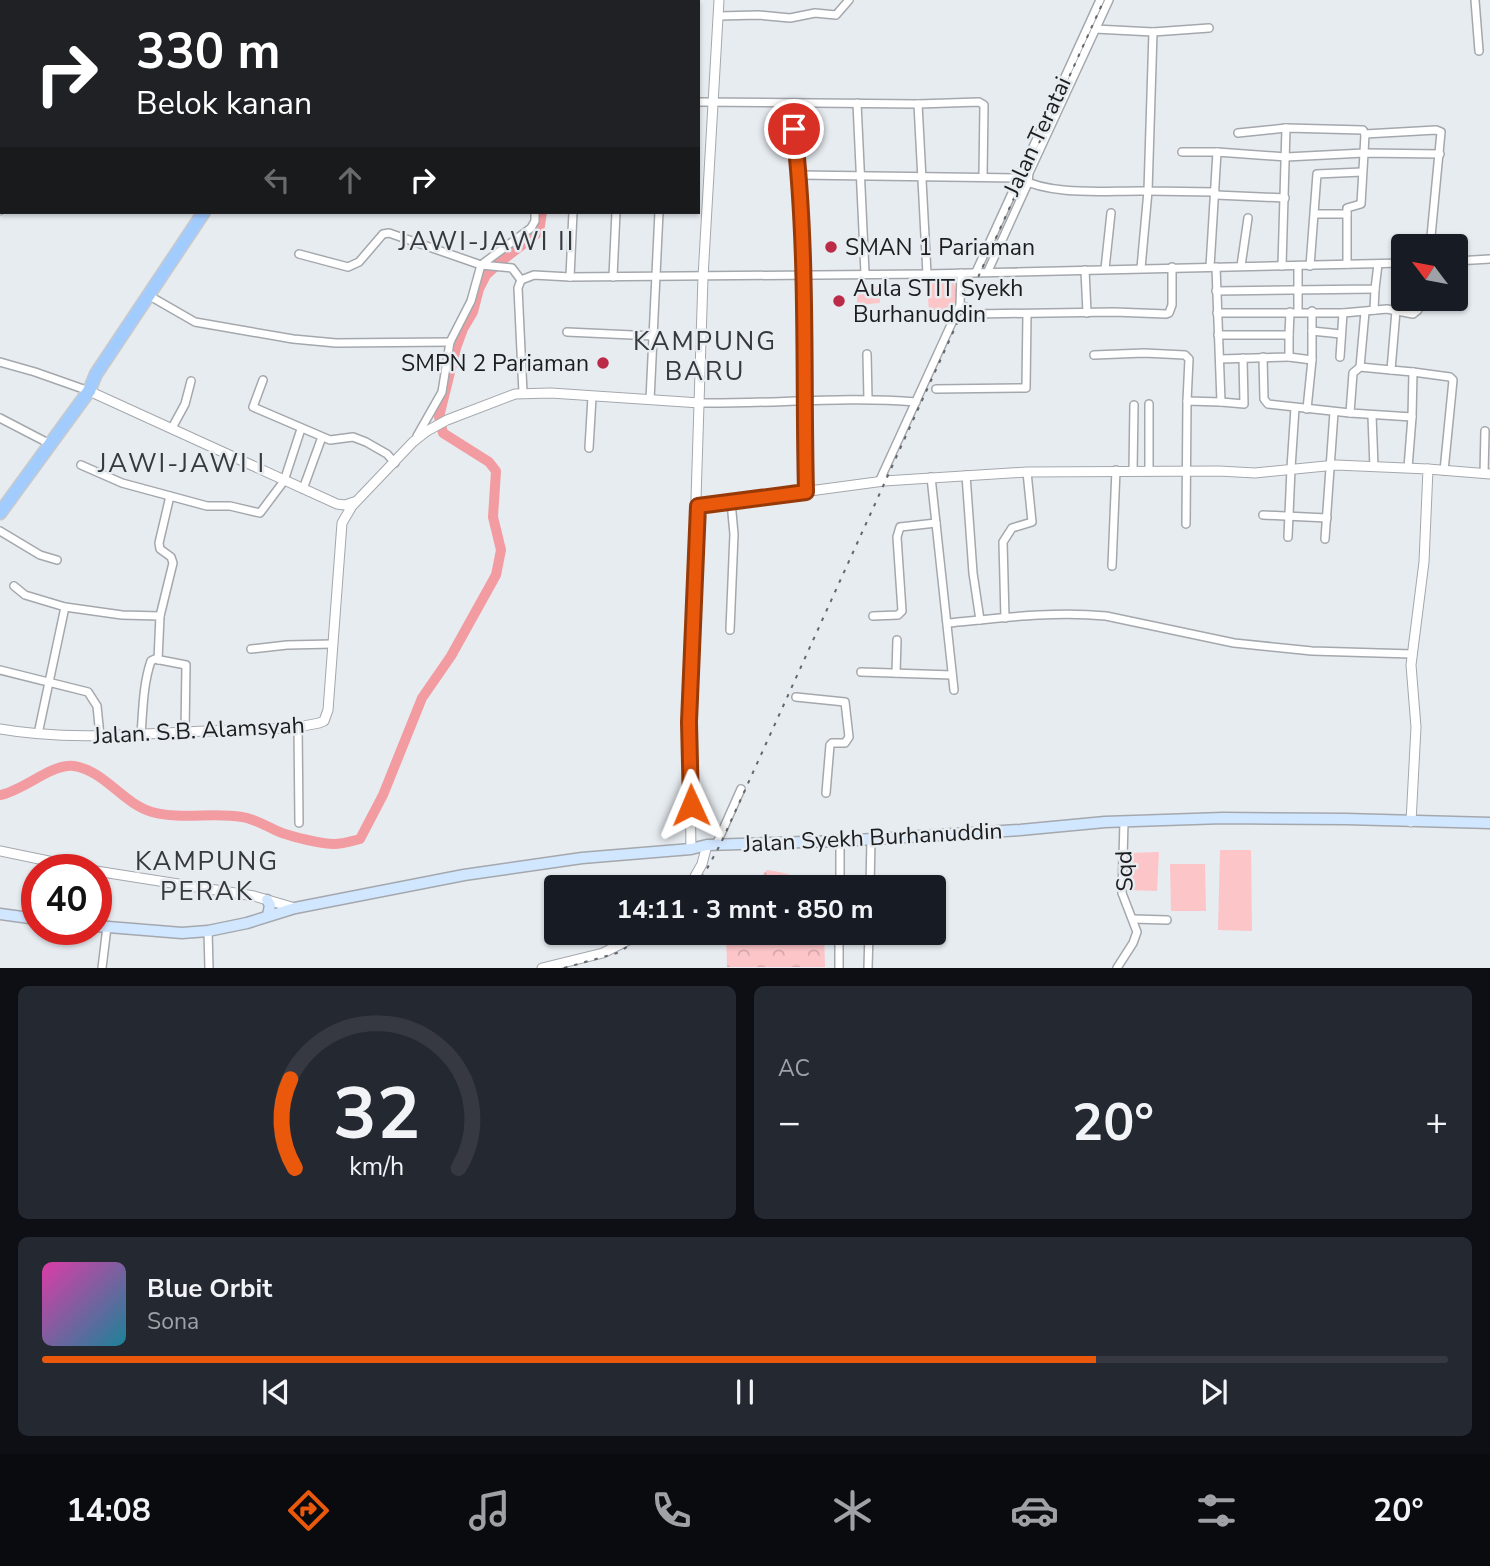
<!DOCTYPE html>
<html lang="id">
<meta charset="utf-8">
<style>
:root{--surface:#171b24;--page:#242831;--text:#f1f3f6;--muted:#9ea1a6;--line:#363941;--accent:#ea580c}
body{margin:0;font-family:"Nunito Sans",sans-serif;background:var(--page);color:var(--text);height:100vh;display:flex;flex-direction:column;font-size:26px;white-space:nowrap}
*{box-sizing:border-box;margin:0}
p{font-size:23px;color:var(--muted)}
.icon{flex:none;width:38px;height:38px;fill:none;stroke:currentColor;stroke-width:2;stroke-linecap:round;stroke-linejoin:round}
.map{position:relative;height:968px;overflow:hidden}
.side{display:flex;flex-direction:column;gap:18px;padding:18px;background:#0d0f14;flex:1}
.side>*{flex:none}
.hud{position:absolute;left:0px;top:0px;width:700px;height:214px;box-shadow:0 2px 5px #0004;background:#202124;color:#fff;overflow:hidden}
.needle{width:46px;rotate:302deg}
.fabs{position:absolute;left:1391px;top:234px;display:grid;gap:14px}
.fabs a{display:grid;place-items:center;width:77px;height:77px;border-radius:7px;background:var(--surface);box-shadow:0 2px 5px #0004;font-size:35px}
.speed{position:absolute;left:21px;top:854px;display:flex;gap:14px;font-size:35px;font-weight:700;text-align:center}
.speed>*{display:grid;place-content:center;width:91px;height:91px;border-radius:50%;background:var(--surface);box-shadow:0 2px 5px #0004;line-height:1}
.speed .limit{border:10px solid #d22;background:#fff;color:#111}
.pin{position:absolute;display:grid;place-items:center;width:60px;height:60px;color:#fff;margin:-30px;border:4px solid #fff;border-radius:50%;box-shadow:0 2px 7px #0007}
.me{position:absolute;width:77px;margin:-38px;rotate:359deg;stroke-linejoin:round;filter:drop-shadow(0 0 5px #0008)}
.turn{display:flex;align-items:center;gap:24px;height:147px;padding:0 21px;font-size:32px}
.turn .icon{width:91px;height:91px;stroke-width:2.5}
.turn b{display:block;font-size:49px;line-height:60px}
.lanes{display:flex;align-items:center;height:66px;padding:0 21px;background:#0003;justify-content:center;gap:35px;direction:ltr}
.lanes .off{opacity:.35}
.big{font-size:52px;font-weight:700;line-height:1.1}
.side .card{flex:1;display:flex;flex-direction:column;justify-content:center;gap:10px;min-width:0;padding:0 24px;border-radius:10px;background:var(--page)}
.side .dial{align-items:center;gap:0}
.dial svg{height:182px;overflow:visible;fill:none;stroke:var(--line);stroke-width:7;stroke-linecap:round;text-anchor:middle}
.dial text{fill:var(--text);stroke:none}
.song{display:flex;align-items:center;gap:21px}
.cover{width:84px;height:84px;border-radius:10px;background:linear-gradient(135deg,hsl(320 70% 55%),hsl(190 70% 35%))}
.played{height:7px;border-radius:4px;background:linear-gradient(90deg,var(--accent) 75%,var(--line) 75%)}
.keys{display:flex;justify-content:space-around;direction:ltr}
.heat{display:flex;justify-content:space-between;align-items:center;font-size:38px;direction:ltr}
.side .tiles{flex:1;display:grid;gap:18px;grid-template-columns:1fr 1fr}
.card:last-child{grid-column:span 2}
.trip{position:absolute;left:544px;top:875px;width:402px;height:70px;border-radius:7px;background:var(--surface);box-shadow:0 2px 5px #0004;font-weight:700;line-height:70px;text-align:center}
.menu{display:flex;height:112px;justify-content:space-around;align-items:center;background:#090b0e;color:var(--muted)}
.menu .icon{width:49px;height:49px}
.menu .current{color:var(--accent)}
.menu b{font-size:32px;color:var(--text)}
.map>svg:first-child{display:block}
.forest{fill:url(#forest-crowns)}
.pitch{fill:#fcc5c8}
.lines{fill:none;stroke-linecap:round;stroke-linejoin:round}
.river{stroke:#f29ca1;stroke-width:10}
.minor-casing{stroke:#a4a8ad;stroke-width:10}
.tertiary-casing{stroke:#a4a8ad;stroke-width:11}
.secondary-casing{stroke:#a4a8ad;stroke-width:13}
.primary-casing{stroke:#c9c9c9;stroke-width:15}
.minor{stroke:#fff;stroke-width:7}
.tertiary{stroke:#fff;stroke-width:9}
.secondary{stroke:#d1e6ff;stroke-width:10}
.primary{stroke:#a3ccfe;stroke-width:12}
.rail{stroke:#636669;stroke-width:2;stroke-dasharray:3.5 7;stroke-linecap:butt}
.route-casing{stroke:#983908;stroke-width:18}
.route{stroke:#ea580c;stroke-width:12}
.poi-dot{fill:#bb2a47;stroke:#e7ecf1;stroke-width:2.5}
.labels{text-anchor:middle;stroke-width:5;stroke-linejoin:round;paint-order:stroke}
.street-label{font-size:23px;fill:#1c1d1f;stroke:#e7ecf1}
.poi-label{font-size:23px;fill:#1c1d1f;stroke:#e7ecf1;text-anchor:start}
.quarter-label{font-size:26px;letter-spacing:2px;fill:#363a3e;stroke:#e7ecf1}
</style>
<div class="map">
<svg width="1490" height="968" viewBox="0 0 1490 968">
<defs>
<pattern id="forest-crowns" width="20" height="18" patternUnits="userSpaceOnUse" patternTransform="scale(1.75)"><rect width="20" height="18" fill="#fcc5c8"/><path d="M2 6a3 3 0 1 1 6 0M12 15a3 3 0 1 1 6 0" fill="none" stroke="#d7a9ab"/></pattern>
</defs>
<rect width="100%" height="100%" fill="#e7ecf1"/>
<!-- forest -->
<g class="forest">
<path d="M767 870C782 872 800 876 811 887H751Z"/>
<path d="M726 933H824L825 967H727Z"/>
</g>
<!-- pitch -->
<g class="pitch">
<path d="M926 279 953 280 957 293 953 310H929Z"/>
<path d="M879 286 880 303 857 305V288Z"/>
<path d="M1220 850H1251L1252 931 1218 930Z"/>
<path d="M1159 852 1157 891 1128 890V853Z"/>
<path d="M1170 864H1205L1206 911H1171Z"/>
</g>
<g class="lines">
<!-- river -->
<g class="river">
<path d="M456 0V2"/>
<path d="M0 795C23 791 52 763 74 766 105 771 122 803 152 812 181 820 213 812 242 817 256 819 269 828 282 833 294 837 321 844 334 844 343 844 352 841 360 839L383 795 422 698 451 656 496 575 501 550 493 517 496 471 489 462 443 433 439 417 456 348 463 329 473 312 479 289 486 275 500 262 539 232 542 212"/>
</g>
<defs>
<g id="minor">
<path d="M165 0 172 2"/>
<path d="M1475 0 1479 51"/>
<path d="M3 2 4 0"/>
<path d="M545 2 546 0"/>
<path d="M626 2V0"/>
<path d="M0 13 2 7"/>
<path d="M719 16 758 15 790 18 815 13 836 15 849 0"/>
<path d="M1095 29 1153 32 1209 28"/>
<path d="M1153 32 1148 191 1215 192"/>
<path d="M698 102 918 104 979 102 984 105 983 176"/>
<path d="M857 103 865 273"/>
<path d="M792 104 799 175 804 276 806 492"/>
<path d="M918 104 927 274"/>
<path d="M0 126 2 127"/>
<path d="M1238 133 1286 128 1363 130 1365 134 1436 130 1441 132 1430 247"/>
<path d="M1182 152H1217"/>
<path d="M799 175 1018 178C1055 197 1107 190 1148 191L1141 268"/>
<path d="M1216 195 1285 198"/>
<path d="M0 197H2"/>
<path d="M1315 214H1347"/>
<path d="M299 254 348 267 359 262 383 234 389 233 481 265 512 268 521 280"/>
<path d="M1456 261 1490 259"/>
<path d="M1347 264V208L1361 204 1364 153 1440 154"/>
<path d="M1241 266 1248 218"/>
<path d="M1282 266 1286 128"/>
<path d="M1298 266V311"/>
<path d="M1310 266 1317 174 1362 172"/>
<path d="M1210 267 1217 152 1286 157 1364 153 1365 134"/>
<path d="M1105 269 1111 213"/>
<path d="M1085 270 1087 313"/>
<path d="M988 271 1028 183 1029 173 1109 0"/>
<path d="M976 272 1100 0"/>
<path d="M570 277 573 212"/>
<path d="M613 277 616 212"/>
<path d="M1216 291 1375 289 1378 264"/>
<path d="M148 295 195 322 293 339 336 343 450 342"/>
<path d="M1374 310 1375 289"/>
<path d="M1365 312 1360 367 1353 373 1350 413 1412 417 1413 372 1391 370 1396 311"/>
<path d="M1217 313H1343L1387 309 1413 314 1418 310V299"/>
<path d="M974 314 1114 312 1166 314 1169 313 1172 305V267"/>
<path d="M1312 331 1341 334"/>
<path d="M567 332 654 336"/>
<path d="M1218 335H1289L1290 312"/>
<path d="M867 354 868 399"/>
<path d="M1094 355 1144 353 1185 355 1189 359 1187 401"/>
<path d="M1263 357 1264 399 1268 404 1350 413"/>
<path d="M1289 357 1312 360V311"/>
<path d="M1340 357 1343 313"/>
<path d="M1220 359 1289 357V335"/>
<path d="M0 362 35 372 89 391"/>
<path d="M1360 367 1391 370"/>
<path d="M1413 372 1450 377 1453 380 1444 471"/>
<path d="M263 380 253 407 330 440 353 437 366 442 387 454 395 463"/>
<path d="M936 389 1026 388 1027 314"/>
<path d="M523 393 518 288 521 280 534 275 570 277 927 274 1404 263"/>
<path d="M650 400 659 212"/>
<path d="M1221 402 1244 404 1243 358"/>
<path d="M700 403C772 404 845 396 916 402"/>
<path d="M1307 409 1312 360"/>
<path d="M1372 416 1374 467"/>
<path d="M0 418 50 444"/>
<path d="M172 428 185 404 191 381"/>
<path d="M417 436 442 392 450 342 471 301 481 265 531 228 535 221V212"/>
<path d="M589 448 592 397"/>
<path d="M81 465 122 483 207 506H230L260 513 284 481 301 429"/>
<path d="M1291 468 1295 408"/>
<path d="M1408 468 1412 417"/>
<path d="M1133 471 1134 405"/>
<path d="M1149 472V404"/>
<path d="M1484 474 1485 431"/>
<path d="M966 475 973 573 980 620"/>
<path d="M931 477 954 690"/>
<path d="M879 482 960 305 961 273"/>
<path d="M303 489 322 437"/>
<path d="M1263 515 1327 518"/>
<path d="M1186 524 1187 401 1221 402 1216 267"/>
<path d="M0 531 40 555 57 560"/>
<path d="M1288 537 1291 469"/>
<path d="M1325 539 1334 412"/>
<path d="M1112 566 1116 470"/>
<path d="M14 586 25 595 65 607"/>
<path d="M160 616 173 563 171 557 160 549 159 543 170 496"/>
<path d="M873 616 898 615 902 611 897 537 900 527 936 523"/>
<path d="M1005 618 1003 542 1012 528 1032 522 1027 472"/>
<path d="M948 623C1001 618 1053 611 1106 616L1234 643 1312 651 1412 654"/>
<path d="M730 630 734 534 731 502"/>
<path d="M251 649 287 645 333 644"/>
<path d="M0 670 88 692 97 706 100 736"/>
<path d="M861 672 952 675"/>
<path d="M896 673 897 640"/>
<path d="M796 697 845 702 849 737 845 743H832L830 745 826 793"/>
<path d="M298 725 299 823"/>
<path d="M38 734 65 607 122 615 160 616 158 660"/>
<path d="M141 734C143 710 143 684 151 661L155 659 186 665 185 732"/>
<path d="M716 845 741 789"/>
<path d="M840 887V841"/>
<path d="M870 887 871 839"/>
<path d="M1133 919 1167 920"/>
<path d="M208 931 209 968"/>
<path d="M102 968 107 927"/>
<path d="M839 968V933"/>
<path d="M868 968 869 933"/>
<path d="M1117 968 1133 943 1137 932 1122 893 1124 822"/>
</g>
<g id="tertiary">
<path d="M130 2V0"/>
<path d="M0 210 2 207"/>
<path d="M89 391 337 504 345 505 354 502"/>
<path d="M1428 469 1490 474"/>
<path d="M698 506 884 481 1027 472 1219 471 1255 473 1336 465 1428 469 1424 562 1411 665 1416 727 1411 822"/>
<path d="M0 729C68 741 137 734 206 731 243 729 283 731 319 723L324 721 328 710 342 523 352 506 413 442 427 431 447 420 515 394 551 393 700 403"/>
<path d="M691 849 689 722 703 277 719 0"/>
<path d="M0 851 92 870"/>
<path d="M96 871 254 896 295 908"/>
<path d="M689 887 702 864 707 845"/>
<path d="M542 968 603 953 642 933"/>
</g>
<g id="secondary">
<path d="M267 900 270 905 268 916"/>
<path d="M0 914 37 919"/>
<path d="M96 926 182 933 208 931 247 923 295 908 464 875 582 858 691 849 707 845 840 841 1020 830 1105 822 1223 818 1346 819 1490 823"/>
</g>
<g id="primary">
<path d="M321 2V0"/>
<path d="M0 513 89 391 96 374 204 212"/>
</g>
</defs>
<!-- minor casing -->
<use href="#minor" class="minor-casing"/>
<!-- tertiary casing -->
<use href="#tertiary" class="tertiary-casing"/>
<!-- secondary casing -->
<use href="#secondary" class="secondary-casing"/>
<!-- primary casing -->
<use href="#primary" class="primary-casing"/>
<!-- minor -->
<use href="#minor" class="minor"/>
<!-- tertiary -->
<use href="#tertiary" class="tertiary"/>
<!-- secondary -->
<use href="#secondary" class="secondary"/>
<!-- primary -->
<use href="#primary" class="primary"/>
<!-- rail -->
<g class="rail">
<path d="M697 887 720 845 1104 0"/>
<path d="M564 968 617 953 650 933"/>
</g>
</g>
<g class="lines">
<defs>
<path id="route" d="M691 805 689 722 698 506 806 492C803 371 808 249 794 129"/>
</defs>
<!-- route casing -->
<use href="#route" class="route-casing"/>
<!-- route -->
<use href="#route" class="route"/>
</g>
<!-- markers -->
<g class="poi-dot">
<circle cx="831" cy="247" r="7"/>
<circle cx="839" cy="301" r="7"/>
<circle cx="603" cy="363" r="7"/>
</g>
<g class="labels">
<!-- street labels -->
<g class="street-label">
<text transform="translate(1037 136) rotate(-65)" y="8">Jalan Teratai</text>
<text transform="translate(199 730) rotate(-3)" y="8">Jalan. S.B. Alamsyah</text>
<text transform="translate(873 837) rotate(-3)" y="8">Jalan Syekh Burhanuddin</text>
<text transform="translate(1124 871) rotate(-92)" y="8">Sqd</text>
</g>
<!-- poi labels -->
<g class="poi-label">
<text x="845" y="255">SMAN 1 Pariaman</text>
<text x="853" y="296">Aula STIT Syekh<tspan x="853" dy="26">Burhanuddin</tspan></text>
<text x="589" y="371" text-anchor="end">SMPN 2 Pariaman</text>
</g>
<!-- quarter labels -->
<g class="quarter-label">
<text x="487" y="250">JAWI-JAWI II</text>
<text x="705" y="350">KAMPUNG<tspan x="705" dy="30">BARU</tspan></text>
<text x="182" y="472">JAWI-JAWI I</text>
<text x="207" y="870">KAMPUNG<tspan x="207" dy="30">PERAK</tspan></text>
</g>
</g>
</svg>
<div class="fabs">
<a><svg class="needle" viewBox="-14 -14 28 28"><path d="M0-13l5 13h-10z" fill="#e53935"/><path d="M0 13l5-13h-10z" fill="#9ea1a6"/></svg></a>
</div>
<div class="speed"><div class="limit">40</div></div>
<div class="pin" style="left:794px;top:129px;background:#d93025"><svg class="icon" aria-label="arrive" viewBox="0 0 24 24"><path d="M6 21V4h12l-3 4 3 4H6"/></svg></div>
<svg class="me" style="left:691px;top:805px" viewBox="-20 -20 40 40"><path d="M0-17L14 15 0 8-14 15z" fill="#ea580c" stroke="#fff" stroke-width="4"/></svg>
<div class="trip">14:11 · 3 mnt · 850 m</div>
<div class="hud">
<div class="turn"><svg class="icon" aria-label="right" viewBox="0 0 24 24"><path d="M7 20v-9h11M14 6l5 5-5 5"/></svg><div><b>330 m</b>Belok kanan</div></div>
<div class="lanes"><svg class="icon off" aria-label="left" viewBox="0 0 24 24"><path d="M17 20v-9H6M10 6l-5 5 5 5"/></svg><svg class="icon off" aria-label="ahead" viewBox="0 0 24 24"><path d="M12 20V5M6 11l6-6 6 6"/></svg><svg class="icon" aria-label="right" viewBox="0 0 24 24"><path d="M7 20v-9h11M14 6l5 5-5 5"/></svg></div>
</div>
</div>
<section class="side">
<div class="tiles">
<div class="card dial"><svg viewBox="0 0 100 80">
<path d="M14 69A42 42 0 1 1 86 69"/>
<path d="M14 69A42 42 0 0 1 12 30" stroke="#ea580c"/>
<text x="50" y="56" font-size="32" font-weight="700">32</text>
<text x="50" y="72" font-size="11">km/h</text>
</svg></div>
<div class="card"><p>AC</p>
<div class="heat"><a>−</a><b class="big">20°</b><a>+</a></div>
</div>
<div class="card">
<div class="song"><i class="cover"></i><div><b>Blue Orbit</b><p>Sona</p></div></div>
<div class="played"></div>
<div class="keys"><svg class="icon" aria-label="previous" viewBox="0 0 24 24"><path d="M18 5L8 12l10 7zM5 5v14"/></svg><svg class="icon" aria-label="pause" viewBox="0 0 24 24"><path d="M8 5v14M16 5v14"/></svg><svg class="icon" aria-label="next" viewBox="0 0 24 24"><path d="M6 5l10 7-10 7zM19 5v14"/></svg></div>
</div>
</div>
</section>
<nav class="menu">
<b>14:08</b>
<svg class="icon current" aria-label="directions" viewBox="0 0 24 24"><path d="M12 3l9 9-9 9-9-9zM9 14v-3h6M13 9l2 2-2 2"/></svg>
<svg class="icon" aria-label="music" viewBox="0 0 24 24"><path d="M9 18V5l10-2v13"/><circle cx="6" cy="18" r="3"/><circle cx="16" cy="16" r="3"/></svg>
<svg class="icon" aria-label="phone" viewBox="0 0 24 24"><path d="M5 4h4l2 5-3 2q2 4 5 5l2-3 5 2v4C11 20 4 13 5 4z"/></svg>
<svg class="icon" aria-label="climate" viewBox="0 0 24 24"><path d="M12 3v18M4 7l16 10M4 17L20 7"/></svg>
<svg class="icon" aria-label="car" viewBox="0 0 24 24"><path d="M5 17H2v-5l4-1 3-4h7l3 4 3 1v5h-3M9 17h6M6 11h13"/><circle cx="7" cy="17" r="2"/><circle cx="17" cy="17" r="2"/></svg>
<svg class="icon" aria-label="filters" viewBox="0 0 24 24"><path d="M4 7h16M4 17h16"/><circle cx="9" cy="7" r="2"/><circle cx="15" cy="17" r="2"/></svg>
<b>20°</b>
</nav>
